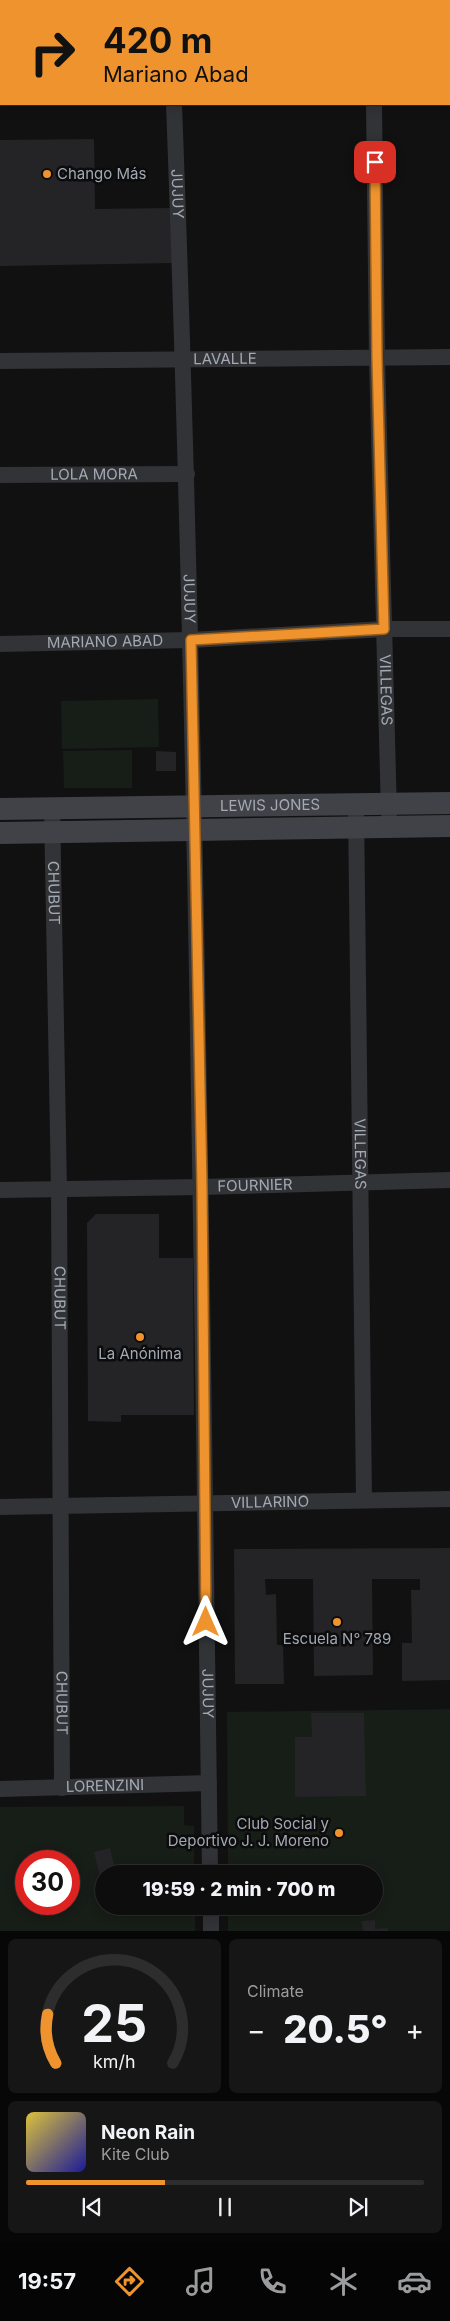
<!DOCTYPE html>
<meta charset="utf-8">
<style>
:root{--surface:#0d0d0e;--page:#161617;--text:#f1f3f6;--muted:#9a9c9e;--line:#2d2d2e;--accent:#ee932d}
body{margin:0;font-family:Inter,sans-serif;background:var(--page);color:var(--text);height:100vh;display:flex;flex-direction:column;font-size:19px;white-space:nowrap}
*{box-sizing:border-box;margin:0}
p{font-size:16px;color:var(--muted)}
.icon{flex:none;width:28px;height:28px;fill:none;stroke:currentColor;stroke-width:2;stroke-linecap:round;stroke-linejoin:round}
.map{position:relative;height:1931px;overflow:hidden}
.details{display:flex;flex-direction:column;gap:8px;padding:8px;background:#070708;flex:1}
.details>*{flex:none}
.top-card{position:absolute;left:0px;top:0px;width:450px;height:105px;box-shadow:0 2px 12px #0003,0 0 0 1px var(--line);background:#ee932d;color:#111;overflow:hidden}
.speed{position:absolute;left:15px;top:1850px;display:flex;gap:10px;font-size:25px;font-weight:700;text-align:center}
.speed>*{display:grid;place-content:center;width:65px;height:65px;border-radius:50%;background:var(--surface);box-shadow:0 2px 12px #0003,0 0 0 1px var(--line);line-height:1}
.speed .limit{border:8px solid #d22;background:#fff;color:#111}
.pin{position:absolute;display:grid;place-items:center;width:42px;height:42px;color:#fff;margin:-21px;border-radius:10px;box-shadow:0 2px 8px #0006}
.me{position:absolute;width:55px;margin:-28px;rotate:0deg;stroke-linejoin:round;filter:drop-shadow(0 0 4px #0008)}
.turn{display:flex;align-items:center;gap:18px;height:105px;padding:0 20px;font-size:22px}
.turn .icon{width:65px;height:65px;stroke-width:2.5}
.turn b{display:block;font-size:35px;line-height:42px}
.big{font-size:38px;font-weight:800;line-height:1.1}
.details .card{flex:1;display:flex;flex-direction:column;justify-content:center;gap:8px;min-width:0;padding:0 18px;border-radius:8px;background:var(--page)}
.details .dial{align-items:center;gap:0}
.dial svg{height:130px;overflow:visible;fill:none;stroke:var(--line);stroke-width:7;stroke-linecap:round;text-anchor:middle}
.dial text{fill:var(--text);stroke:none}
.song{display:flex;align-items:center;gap:15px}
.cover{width:60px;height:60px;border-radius:8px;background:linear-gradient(135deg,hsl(50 70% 55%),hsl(240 70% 35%))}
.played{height:5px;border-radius:2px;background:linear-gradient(90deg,var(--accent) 35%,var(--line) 35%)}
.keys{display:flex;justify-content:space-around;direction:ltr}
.heat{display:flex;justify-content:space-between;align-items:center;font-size:28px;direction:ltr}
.details .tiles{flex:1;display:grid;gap:8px;grid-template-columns:1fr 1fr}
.card:last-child{grid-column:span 2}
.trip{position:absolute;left:95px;top:1865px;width:288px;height:50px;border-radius:25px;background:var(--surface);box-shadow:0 2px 12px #0003,0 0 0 1px var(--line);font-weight:800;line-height:50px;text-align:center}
.tab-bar{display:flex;height:80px;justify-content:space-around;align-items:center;background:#050506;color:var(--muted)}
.tab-bar .icon{width:35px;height:35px}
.tab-bar .active{color:var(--accent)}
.tab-bar b{font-size:22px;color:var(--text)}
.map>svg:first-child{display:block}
.pitch{fill:#171d17;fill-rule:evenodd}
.building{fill:#242426}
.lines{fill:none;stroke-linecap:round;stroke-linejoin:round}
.minor{stroke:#323337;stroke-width:16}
.secondary{stroke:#404247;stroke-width:22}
.route-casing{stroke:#9b601d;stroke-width:12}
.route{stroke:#ee932d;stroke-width:9}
.poi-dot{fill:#ee932d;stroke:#0c0c0d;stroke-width:2}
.labels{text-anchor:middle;stroke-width:5;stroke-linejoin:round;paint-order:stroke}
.poi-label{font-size:15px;fill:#a2a9b3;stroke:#0c0c0d}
.street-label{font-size:15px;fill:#a2a9b3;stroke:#0c0c0d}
</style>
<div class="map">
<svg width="450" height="1931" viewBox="0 0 450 1931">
<rect width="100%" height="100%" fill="#111112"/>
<!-- pitch -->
<g class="pitch">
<path d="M158 699 159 747 62 749 61 701Z"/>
<path d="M132 750V788H64L63 751Z"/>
<path d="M450 1709V1931H228V1906H374V1874H228L227 1712Z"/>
<path d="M184 1806V1825L194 1826V1874H104V1906H195V1931H0V1807ZM26 1861H69V1904H26Z"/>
</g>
<!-- building -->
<g class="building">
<path d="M94 139 95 209 172 208 173 263 0 266V140Z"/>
<path d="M156 751 176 752V771H156Z"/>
<path d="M96 1214H159V1258H193L194 1415H121V1422L88 1421 87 1223Z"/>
<path d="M450 1548V1680L402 1681V1643H412L411 1590H420V1579H372L373 1675 314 1676 313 1579H265L266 1595 276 1594 277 1645H283L284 1684H235L234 1549Z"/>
<path d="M311 1713H364L366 1796 295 1797V1737H312Z"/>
<path d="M110 1848 116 1873 104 1874V1876L100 1877 94 1852Z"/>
<path d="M375 1920V1929L388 1928V1931H363L362 1921Z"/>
</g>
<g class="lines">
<!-- minor -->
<g class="minor">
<path d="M170 0V1"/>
<path d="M373 0V1"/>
<path d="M449 58H450"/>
<path d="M0 89H1"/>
<path id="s1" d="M174 104C196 694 202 1284 210 1874"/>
<path id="s2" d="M374 104 377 358 389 814"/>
<path id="s3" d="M0 361 450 357"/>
<path id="s4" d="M0 475 187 474"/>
<path id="s5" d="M0 644 191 640 384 629H450"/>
<path id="s6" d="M356 806 364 1500"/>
<path id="s7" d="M52 808 59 1189 62 1788"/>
<path id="s8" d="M0 1190 202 1187 450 1180"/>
<path id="s9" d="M0 1507 450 1499"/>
<path id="s10" d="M0 1789 209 1783"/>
<path d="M211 1906V1931"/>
</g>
<!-- secondary -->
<g class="secondary">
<path id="s11" d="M0 809 450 803"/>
<path d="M0 833 450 826"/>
</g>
</g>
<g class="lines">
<defs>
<path id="route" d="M206 1622 202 1187 191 640 384 629 377 358 375 162"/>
</defs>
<!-- route casing -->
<use href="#route" class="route-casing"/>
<!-- route -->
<use href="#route" class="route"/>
</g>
<!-- markers -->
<g class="poi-dot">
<circle cx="47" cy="174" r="5"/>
<circle cx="140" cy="1337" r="5"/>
<circle cx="337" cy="1622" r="5"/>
<circle cx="339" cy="1833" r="5"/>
</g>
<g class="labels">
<!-- poi labels -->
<g class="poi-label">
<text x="57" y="179" text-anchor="start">Chango Más</text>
<text x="140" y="1359">La Anónima</text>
<text x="337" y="1644">Escuela N° 789</text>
<text x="329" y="1829" text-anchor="end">Club Social y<tspan x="329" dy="17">Deportivo J. J. Moreno</tspan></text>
</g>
<!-- street labels -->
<g class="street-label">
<text dy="5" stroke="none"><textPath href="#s1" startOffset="90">JUJUY</textPath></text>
<text dy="5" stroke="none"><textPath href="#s3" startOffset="225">LAVALLE</textPath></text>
<text dy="5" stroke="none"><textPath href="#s4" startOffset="94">LOLA MORA</textPath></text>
<text dy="5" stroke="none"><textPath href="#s1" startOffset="495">JUJUY</textPath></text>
<text dy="5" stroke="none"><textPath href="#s5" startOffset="105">MARIANO ABAD</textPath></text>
<text dy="5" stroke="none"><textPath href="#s2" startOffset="586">VILLEGAS</textPath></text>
<text dy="5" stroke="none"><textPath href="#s11" startOffset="270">LEWIS JONES</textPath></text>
<text dy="5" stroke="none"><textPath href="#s7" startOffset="85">CHUBUT</textPath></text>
<text dy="5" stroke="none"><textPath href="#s6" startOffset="348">VILLEGAS</textPath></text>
<text dy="5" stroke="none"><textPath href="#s8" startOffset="255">FOURNIER</textPath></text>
<text dy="5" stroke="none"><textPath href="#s7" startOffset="490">CHUBUT</textPath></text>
<text dy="5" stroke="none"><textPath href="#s9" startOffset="270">VILLARINO</textPath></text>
<text dy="5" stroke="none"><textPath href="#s1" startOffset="1590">JUJUY</textPath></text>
<text dy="5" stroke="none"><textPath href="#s7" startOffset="895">CHUBUT</textPath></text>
<text dy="5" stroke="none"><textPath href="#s10" startOffset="105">LORENZINI</textPath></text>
</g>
</g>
</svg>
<div class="speed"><div class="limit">30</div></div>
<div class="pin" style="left:375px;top:162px;background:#d93025"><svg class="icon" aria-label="arrive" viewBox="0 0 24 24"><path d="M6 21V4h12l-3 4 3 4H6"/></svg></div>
<svg class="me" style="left:206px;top:1622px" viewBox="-20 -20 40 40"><path d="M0-17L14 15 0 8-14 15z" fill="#ee932d" stroke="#fff" stroke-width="4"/></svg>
<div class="trip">19:59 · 2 min · 700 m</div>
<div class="top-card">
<div class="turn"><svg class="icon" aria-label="right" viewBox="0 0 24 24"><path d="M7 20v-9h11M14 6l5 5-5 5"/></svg><div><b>420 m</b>Mariano Abad</div></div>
</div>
</div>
<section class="details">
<div class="tiles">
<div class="card dial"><svg viewBox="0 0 100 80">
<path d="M14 69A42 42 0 1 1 86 69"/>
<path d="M14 69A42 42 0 0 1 9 39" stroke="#ee932d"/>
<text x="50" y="56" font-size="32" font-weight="700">25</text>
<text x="50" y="72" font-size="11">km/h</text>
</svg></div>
<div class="card"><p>Climate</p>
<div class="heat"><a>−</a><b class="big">20.5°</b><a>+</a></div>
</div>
<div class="card">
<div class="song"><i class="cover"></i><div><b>Neon Rain</b><p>Kite Club</p></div></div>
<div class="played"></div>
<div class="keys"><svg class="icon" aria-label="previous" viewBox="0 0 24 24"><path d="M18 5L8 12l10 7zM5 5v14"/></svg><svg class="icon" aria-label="pause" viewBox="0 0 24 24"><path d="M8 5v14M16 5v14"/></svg><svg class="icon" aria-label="next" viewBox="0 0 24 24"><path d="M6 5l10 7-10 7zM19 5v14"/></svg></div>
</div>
</div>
</section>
<nav class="tab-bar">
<b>19:57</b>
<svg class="icon active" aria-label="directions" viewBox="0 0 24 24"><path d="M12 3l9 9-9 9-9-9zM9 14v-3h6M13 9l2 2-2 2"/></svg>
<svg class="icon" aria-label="music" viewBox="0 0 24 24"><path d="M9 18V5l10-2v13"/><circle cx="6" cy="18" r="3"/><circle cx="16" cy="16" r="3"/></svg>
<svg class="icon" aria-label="phone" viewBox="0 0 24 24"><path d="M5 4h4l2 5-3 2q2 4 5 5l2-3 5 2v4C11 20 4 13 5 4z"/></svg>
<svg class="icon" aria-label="climate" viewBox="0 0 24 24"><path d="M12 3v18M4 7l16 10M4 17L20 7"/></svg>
<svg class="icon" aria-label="car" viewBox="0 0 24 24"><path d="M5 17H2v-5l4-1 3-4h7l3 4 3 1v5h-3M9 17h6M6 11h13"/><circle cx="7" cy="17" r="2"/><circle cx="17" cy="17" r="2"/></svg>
</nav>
